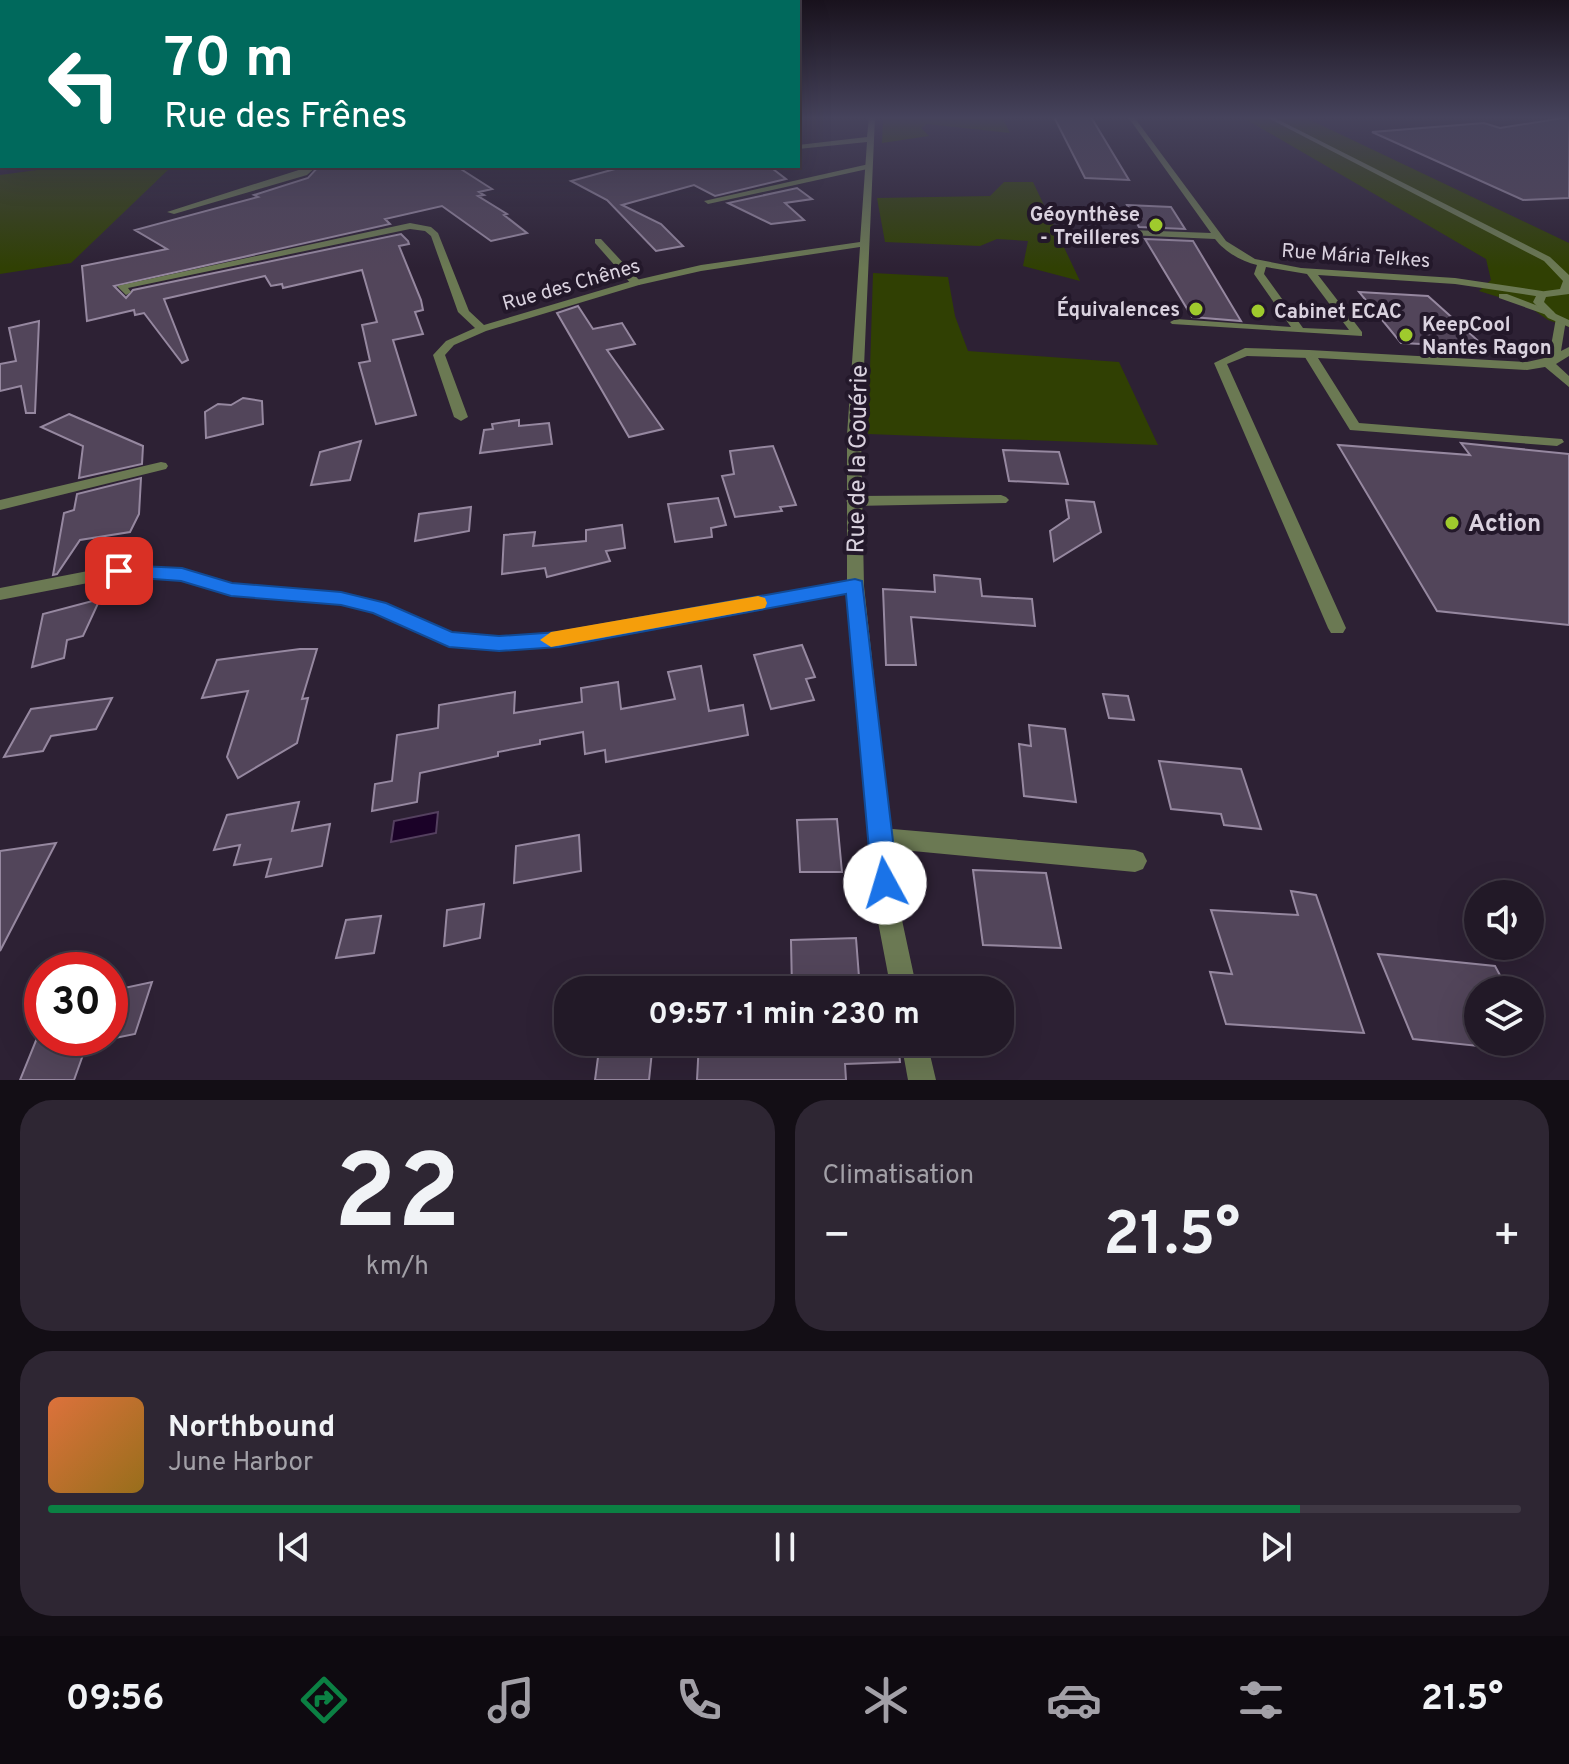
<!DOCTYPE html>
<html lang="fr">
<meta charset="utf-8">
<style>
:root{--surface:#221927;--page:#2e2633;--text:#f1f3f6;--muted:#a2a0a7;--line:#3f3844;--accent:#0b8043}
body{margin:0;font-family:Overpass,sans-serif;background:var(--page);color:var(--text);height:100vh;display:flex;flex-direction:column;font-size:30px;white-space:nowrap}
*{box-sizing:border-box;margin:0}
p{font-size:26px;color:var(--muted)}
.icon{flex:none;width:44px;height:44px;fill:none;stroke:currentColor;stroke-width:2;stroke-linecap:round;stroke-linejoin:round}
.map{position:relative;height:1080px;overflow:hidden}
.side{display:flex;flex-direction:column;gap:20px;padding:20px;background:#130e15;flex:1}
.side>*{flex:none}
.top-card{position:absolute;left:0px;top:0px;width:800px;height:168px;box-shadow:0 8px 32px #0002,0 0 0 2px var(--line);background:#00695c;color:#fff;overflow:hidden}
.controls{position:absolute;left:1464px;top:880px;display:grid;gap:16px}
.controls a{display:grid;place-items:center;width:80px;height:80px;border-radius:50%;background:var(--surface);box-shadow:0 8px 32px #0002,0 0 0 2px var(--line);font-size:40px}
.speed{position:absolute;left:24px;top:952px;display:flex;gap:16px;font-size:40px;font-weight:700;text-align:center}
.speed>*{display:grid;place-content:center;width:104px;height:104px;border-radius:50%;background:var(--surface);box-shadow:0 8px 32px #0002,0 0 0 2px var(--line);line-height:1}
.speed .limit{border:12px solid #d22;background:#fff;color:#111}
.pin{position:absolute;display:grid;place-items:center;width:68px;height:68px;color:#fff;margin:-34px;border-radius:16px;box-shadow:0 4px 12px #0006}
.me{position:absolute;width:88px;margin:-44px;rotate:354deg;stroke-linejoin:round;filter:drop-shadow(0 0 6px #0008)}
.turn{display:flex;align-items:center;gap:28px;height:168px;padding:0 32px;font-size:36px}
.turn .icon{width:104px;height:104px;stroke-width:2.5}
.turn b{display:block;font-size:56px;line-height:68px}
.big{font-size:60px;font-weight:700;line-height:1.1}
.side .card{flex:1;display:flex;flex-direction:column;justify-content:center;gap:12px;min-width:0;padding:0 28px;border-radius:32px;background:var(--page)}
.side .dial{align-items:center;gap:0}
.dial b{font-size:104px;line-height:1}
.song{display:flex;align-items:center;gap:24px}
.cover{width:96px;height:96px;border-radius:12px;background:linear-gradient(135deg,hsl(20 70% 55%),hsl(40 70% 35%))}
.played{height:8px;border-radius:4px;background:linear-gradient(90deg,var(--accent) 85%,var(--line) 85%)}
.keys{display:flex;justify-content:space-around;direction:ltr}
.heat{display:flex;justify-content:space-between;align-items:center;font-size:44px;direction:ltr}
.side .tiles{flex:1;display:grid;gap:20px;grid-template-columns:1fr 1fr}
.card:last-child{grid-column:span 2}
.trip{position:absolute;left:554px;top:976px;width:460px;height:80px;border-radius:32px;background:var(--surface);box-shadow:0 8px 32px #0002,0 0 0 2px var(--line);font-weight:700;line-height:80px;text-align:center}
.tab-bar{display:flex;height:128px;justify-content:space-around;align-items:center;background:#0e0a10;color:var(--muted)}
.tab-bar .icon{width:56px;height:56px}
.tab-bar .on{color:var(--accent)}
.tab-bar b{font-size:36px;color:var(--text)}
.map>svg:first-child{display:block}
.green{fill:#304003}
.water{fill:#1b0228;stroke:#54405f;stroke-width:2}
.building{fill:#52455a;stroke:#9688a0;stroke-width:2}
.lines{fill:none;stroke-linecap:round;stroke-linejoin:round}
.service{fill:#6b7953;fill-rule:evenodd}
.minor{fill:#6b7953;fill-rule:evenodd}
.tertiary{fill:#6b7953;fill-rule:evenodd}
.route{fill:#1a73e8;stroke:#114b97;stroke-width:2}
.slow{fill:#f59e0b}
.poi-dot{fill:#9fca2d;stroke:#23182a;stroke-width:3}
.labels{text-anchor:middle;stroke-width:8;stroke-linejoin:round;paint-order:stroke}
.far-poi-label{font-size:20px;font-weight:bold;fill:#dad2df;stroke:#23182a;text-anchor:end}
.far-street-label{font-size:20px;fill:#dad2df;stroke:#23182a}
.street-label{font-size:24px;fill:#dad2df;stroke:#23182a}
.poi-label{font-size:24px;font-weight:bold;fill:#dad2df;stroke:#23182a;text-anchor:start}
</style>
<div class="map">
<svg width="1569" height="1080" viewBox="0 0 1569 1080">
<rect width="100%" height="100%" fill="#2d2134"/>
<!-- green -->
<g class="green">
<path d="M883 117H1002L1010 133 927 124 921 128 929 136 882 143Z"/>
<path d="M1242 117H1304L1569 243V327L1548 320 1528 306 1479 291 1491 280 1486 259Z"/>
<path d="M67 166H179L170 168 71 263 0 274V175Z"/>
<path d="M1004 182H1033L1080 281 1023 266 1028 241 997 239 980 246 885 242 877 198 990 196Z"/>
<path d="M873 273 948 277 955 316 968 351 1119 362 1158 445 868 434Z"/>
</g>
<!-- water -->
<path class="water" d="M438 812 436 833 391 842 394 821Z"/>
<!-- building -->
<g class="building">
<path d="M1054 117H1091L1129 180 1085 178Z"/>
<path d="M1569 117V198L1523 200 1372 132 1484 123 1500 128Z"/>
<path d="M319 166H456L492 189 479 192 484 195 478 196 507 214 504 215 527 233 491 241 442 206 385 219 390 224 114 286 126 298 133 290 401 234 408 241 409 244 399 246 421 300 423 310 415 312 423 334 393 340 416 415 376 424 359 363 370 361 362 325 377 322 362 270 283 288 282 284 271 286 265 276 164 299 188 360 182 363 144 313 135 315 134 310 87 321 82 266 167 249 135 230 258 197 254 195 308 178Z"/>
<path d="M626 166H769L786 179 715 196 694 185 622 205 661 224 683 246 656 251 607 200 571 181Z"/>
<path d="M797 188 812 199 785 203 804 220 771 224 728 203Z"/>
<path d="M1127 205 1171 207 1185 229 1139 227Z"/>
<path d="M1145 239 1193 241 1241 321 1192 317Z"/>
<path d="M1359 292 1428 296 1485 347 1401 343Z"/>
<path d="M578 306 593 329 622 323 635 344 607 350 663 429 629 437 557 313Z"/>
<path d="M39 321 35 413H26L21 386 0 391V364L16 361 9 328Z"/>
<path d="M243 398 262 401 263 424 206 438 205 412 218 404 231 405Z"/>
<path d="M69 414 143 446 142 464 79 478 83 446 41 427Z"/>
<path d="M519 420V426L549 423 552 444 480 453 484 430 493 429 492 424Z"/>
<path d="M361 441 350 480 311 485 320 452Z"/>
<path d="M1461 443 1569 454V625L1437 611 1338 445 1470 455Z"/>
<path d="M773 446 796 505 780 507 782 511 735 517 722 476 734 474 730 451Z"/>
<path d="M1003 450 1059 452 1068 484 1009 481Z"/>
<path d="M141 478 139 514 130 532 80 540 57 574 53 575 64 513 74 510 77 494Z"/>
<path d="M718 498 726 525 711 528 712 537 675 542 668 504Z"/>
<path d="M1066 500 1094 502 1101 532 1054 561 1050 531 1069 518Z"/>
<path d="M471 507 469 531 415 541 419 514Z"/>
<path d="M622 525 625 548 606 551 610 561 547 577 545 568 502 574 504 535 535 532 533 546 586 541V530Z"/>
<path d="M934 575 980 579 982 596 1032 599 1035 626 911 617 916 665H886L883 589 935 592Z"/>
<path d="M100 599 83 636 67 640 64 658 32 667 43 614Z"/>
<path d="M802 645 815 677 806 679 814 700 771 709 754 655Z"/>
<path d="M300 649H317L302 699 308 698 297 743 238 778 227 757 248 691 202 698 217 660Z"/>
<path d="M701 666 709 711 743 705 748 735 606 762 605 750 585 754 583 732 540 740V744L498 752V756L420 773 417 802 372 811 375 784 392 781 397 735 438 728 439 705 515 692 514 713 582 702 581 688 618 682 621 709 675 699 668 672Z"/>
<path d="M1103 694 1128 696 1134 720 1109 718Z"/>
<path d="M112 698 96 729 51 736 43 751 4 757 31 709Z"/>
<path d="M1029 725 1065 729 1076 802 1024 796 1019 744 1031 746Z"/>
<path d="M1159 761 1241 769 1261 829 1224 825 1221 814 1171 809Z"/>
<path d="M299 802 292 831 330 824 322 866 266 877 271 859 234 865 240 845 214 850 227 815Z"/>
<path d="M837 819 842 872H800L797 820Z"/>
<path d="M579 835 581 871 514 883 516 846Z"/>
<path d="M56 843 0 951V851Z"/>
<path d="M973 870 1046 873 1061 948 983 945Z"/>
<path d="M1291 891 1316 895 1364 1033 1226 1024 1210 972 1232 974 1211 910 1298 915Z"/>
<path d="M484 904 480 938 444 946 447 910Z"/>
<path d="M381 916 374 953 336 958 346 920Z"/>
<path d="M856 938 860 990H792L791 940Z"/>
<path d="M1378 954 1495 966 1508 990H1478V1046L1413 1039Z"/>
<path d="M152 982 135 1034 110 1039V991Z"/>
<path d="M37 1038H89L74 1080H20Z"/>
<path d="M600 1042H653L649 1080H595Z"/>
<path d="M699 1042H898L900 1062 845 1064 846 1080H697Z"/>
</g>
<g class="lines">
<!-- service -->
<g class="service">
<path d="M869 164 872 168 708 204 704 201Z"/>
<path d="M595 239H601L640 281V285H632L595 243Z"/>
<path d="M1556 318 1566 320 1561 351 1569 347V356L1556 364 1569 376V387L1545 367 1527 370 1318 358 1359 423 1562 439 1564 442 1557 446 1350 430 1303 354 1309 350 1527 362 1549 357Z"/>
<path d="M161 462 166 463 168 466 166 469 0 510V500Z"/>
<path d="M1001 495 1006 497 1009 500 1006 503 854 506 846 501 854 496Z"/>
<path d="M881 828 1135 850 1143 853 1147 861 1143 869 1135 872 881 848 873 845 870 838 873 831Z"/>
</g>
<!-- minor -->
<g class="minor">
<path d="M869 117H875L861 435 864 586 899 906 917 990H891L875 906 847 593 559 646 499 651 449 646 374 613 341 605 231 596 181 580 119 577 0 600V588L119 565 182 568 232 584 341 593 385 604 452 633 499 637 559 632 847 582V435L860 247 701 271 639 285 486 331 454 345 445 355 468 417 461 421 454 417 433 355 446 341 475 328 458 312 431 236 425 231 410 229 128 288 131 292 126 295 117 286 410 223 431 227 438 233 469 311 484 325 632 281 701 265 860 242 867 142 798 149V145L867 137Z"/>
<path d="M1128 117H1134L1226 241 1255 259 1301 268 1455 278 1542 291 1547 294 1542 297 1455 284 1318 275 1362 332V336L1172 324 1170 322 1176 319 1291 327 1254 274 1257 265C1242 262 1224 251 1215 239L1128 235 1126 233 1131 230 1211 233ZM1266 267 1307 274 1349 330 1303 328 1264 274Z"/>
<path d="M300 166 316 167 307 175 174 214 167 212 305 168Z"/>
<path d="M1499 294H1507L1554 312 1544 314 1499 298Z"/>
<path d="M1245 348 1309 350 1315 354 1309 358 1247 356 1227 364 1346 628 1343 633H1331L1328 628 1214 363Z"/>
<path d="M901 1042H927L936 1080H908Z"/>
</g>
<!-- tertiary -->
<path class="tertiary" d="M1266 117H1273L1550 257 1569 275V294L1546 297 1544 302 1556 314 1569 320V327L1548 318 1533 302 1538 292 1560 289 1563 281 1544 261Z"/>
</g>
<!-- sky -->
<linearGradient id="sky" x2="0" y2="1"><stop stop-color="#19121d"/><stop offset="0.44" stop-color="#46435c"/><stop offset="1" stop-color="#46435c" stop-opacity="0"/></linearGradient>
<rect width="1569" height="268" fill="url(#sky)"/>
<!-- route -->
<path class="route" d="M119 565 182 568 232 583 341 592 386 603 452 632 499 636 559 632 855 579 862 581 898 883 894 892 885 896 876 892 872 883 846 594 559 647 499 651 449 647 373 613 341 605 231 596 181 581 112 576V567Z"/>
<!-- slow -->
<path class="slow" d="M758 596 765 598 767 603 765 608 551 647 540 640 551 632Z"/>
<!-- markers -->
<g class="poi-dot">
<circle cx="1156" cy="225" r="8"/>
<circle cx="1196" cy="309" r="8"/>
<circle cx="1258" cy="311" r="8"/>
<circle cx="1406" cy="335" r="8"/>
<circle cx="1452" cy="523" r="8"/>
</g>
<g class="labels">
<!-- far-poi labels -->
<g class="far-poi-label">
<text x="1140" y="221">Géoynthèse<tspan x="1140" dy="23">- Treilleres</tspan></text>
<text x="1180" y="316">Équivalences</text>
<text x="1274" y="318" text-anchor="start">Cabinet ECAC</text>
<text x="1422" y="331" text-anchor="start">KeepCool<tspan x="1422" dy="23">Nantes Ragon</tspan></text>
</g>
<!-- far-street labels -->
<g class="far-street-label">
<text transform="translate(1356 255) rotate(4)" y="7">Rue Mária Telkes</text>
<text transform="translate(571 284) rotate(-16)" y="7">Rue des Chênes</text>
</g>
<!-- street labels -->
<g class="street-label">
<text transform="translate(857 459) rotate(-89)" y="8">Rue de la Gouérie</text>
</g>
<!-- poi labels -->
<g class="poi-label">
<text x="1468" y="531">Action</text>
</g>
</g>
</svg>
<div class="controls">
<a><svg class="icon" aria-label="sound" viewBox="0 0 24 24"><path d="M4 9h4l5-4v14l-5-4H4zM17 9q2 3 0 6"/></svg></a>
<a><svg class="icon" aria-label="layers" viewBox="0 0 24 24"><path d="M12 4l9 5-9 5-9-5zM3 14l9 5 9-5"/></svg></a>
</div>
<div class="speed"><div class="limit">30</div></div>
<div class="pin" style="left:119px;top:571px;background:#d93025"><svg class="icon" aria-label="arrive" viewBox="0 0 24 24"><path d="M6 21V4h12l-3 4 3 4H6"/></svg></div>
<svg class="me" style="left:885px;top:883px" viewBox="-20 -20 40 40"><circle r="19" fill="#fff"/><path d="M0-13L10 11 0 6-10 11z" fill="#1a73e8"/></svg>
<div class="trip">09:57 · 1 min · 230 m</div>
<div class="top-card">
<div class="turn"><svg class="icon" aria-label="left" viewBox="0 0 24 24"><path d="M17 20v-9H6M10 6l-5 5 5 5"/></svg><div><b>70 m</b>Rue des Frênes</div></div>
</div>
</div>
<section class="side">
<div class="tiles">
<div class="card dial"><b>22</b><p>km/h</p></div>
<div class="card"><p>Climatisation</p>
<div class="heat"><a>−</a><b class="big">21.5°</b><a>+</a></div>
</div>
<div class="card">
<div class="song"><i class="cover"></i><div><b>Northbound</b><p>June Harbor</p></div></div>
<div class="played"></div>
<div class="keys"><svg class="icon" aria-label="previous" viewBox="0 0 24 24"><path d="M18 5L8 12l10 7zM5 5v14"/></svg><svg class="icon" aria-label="pause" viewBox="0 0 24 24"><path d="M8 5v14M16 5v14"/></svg><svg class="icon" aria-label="next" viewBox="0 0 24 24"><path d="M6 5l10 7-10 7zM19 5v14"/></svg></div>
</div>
</div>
</section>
<nav class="tab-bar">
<b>09:56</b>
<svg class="icon on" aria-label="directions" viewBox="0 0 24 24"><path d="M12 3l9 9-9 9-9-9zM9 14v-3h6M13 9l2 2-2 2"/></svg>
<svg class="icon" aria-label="music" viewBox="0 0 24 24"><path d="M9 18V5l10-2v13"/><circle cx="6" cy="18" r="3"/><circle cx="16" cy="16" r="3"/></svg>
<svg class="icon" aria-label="phone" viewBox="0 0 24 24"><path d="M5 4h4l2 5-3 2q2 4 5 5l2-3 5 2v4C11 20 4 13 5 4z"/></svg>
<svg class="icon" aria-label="climate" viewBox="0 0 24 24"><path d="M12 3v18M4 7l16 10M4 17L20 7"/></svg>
<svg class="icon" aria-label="car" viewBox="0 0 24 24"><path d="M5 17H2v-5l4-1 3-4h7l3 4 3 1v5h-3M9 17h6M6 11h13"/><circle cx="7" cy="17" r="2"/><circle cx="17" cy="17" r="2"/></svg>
<svg class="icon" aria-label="filters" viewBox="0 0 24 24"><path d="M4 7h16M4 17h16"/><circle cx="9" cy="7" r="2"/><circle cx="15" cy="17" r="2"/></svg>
<b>21.5°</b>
</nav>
